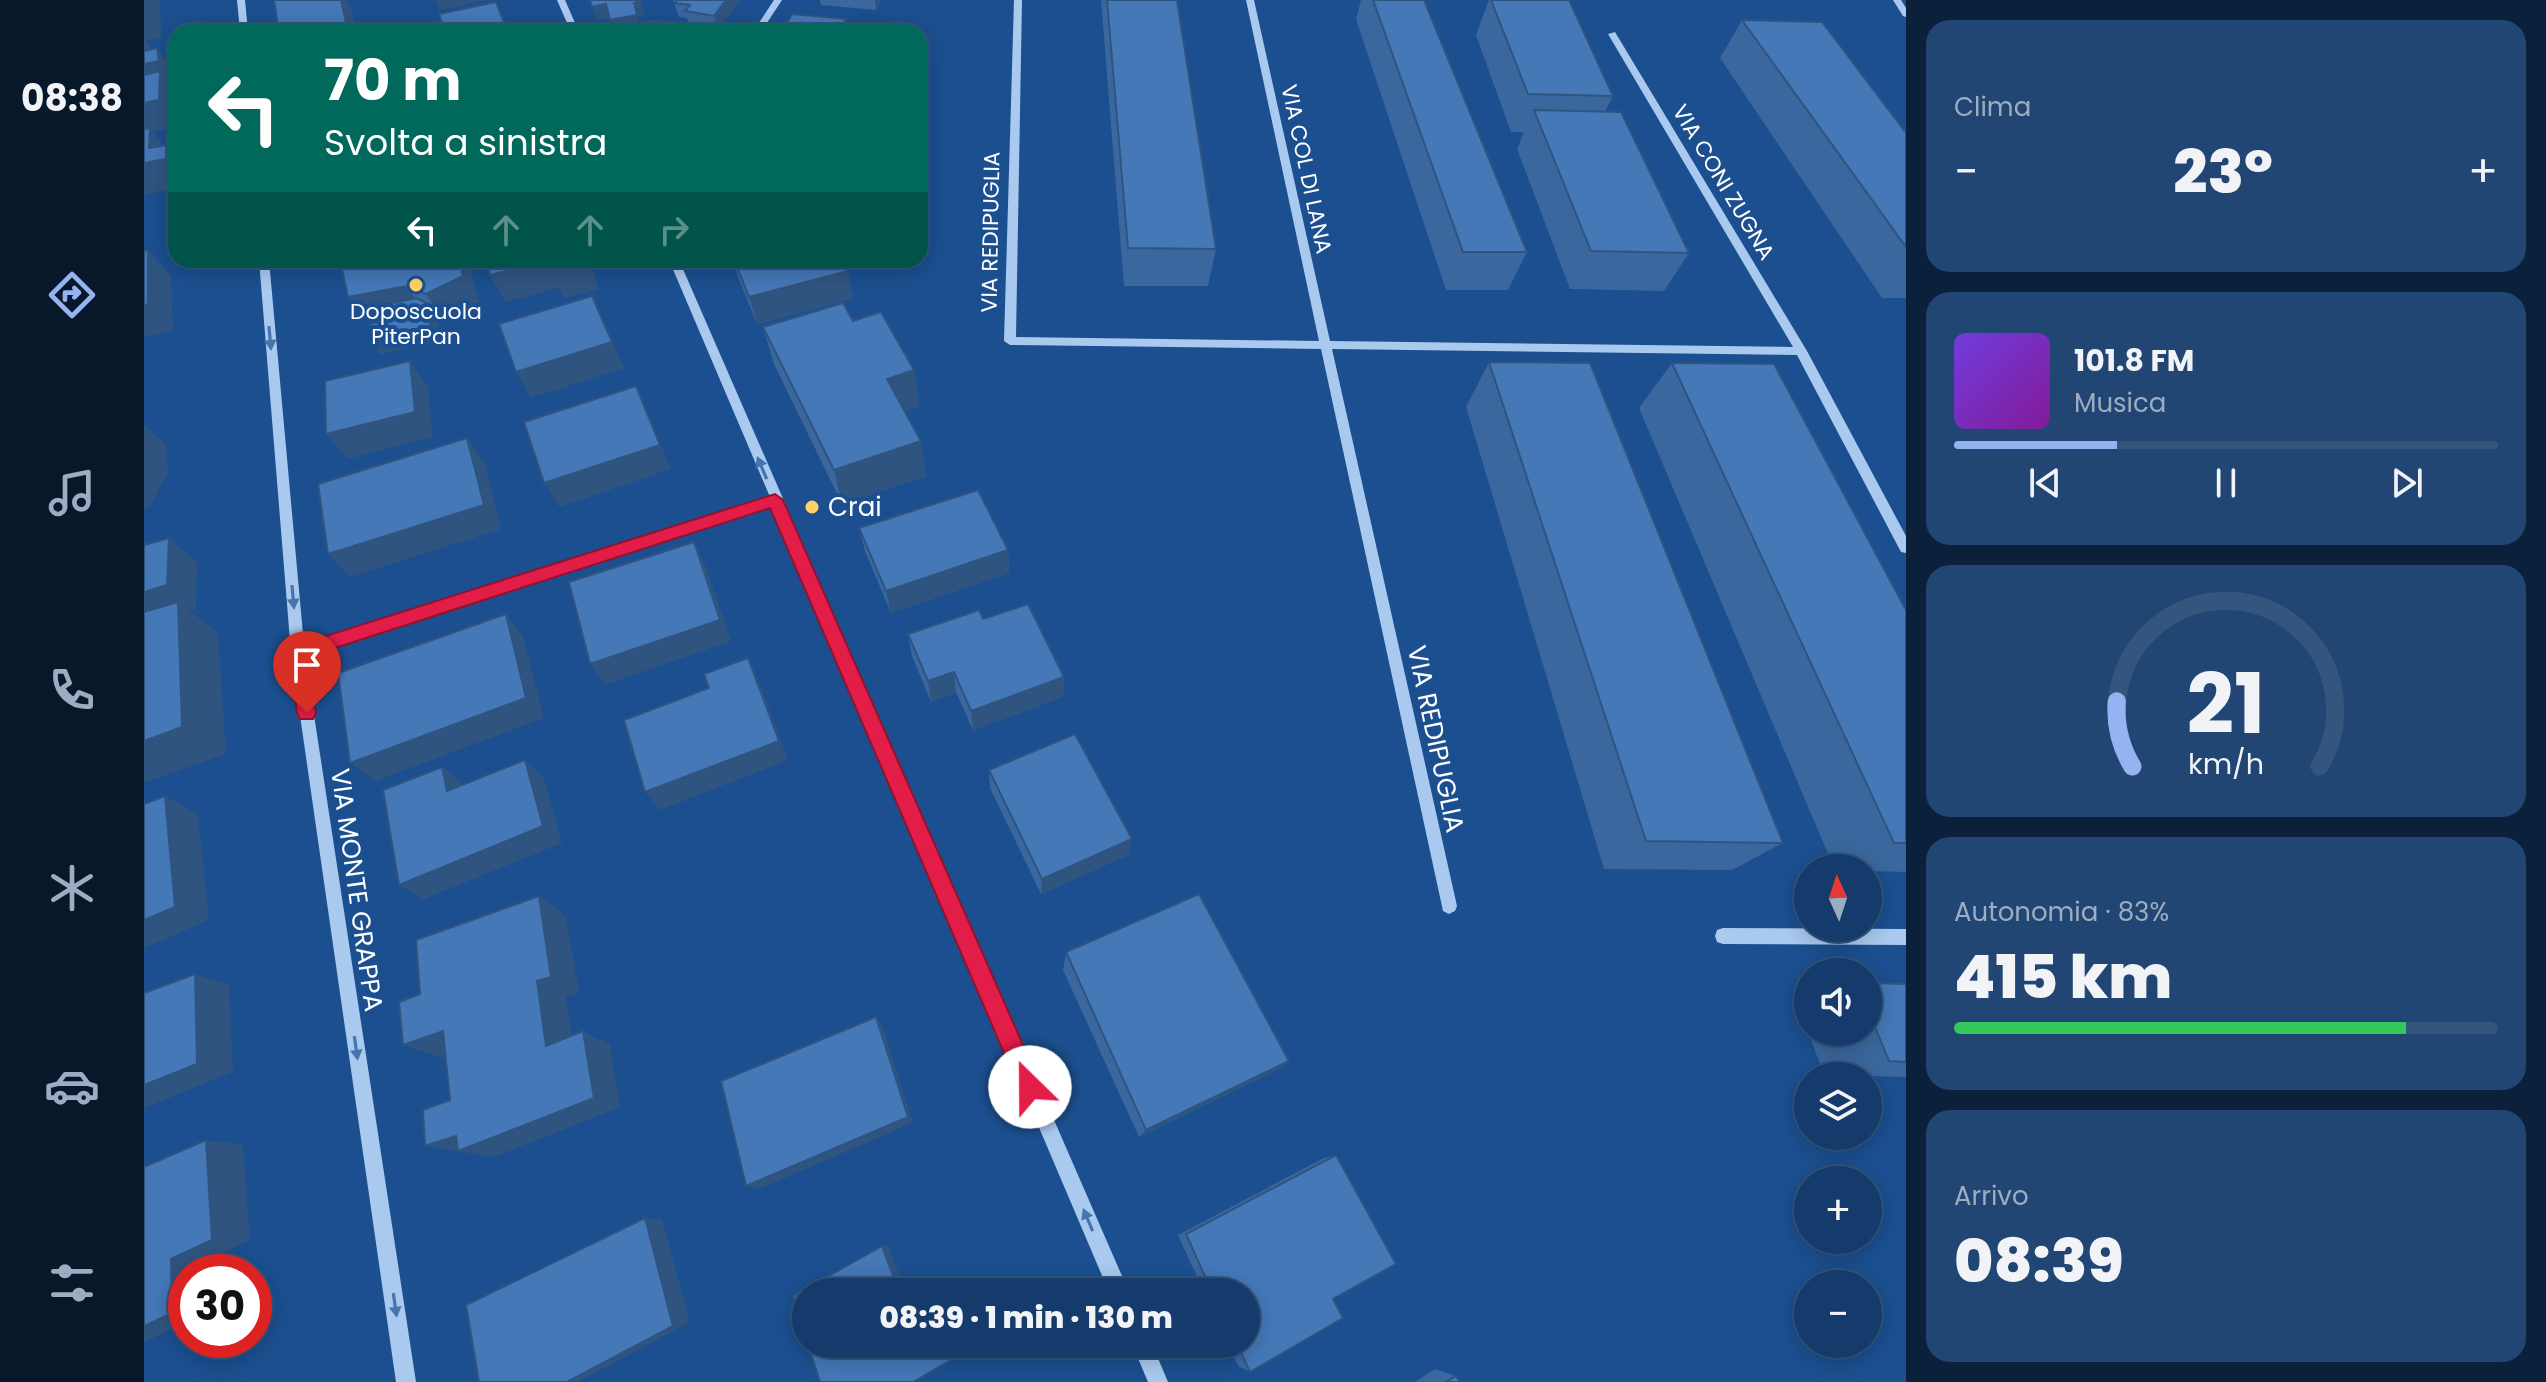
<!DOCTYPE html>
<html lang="it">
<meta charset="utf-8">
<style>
:root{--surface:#143b6b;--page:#214673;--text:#f1f3f6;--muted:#9dadc1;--line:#33557e;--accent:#95b2f1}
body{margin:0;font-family:Poppins,sans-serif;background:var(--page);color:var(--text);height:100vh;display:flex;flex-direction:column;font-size:30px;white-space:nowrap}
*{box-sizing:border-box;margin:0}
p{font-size:26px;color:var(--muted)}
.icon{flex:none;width:44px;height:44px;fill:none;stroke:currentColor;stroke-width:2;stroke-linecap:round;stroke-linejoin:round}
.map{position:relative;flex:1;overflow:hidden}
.side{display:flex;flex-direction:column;gap:20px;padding:20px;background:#0b203b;width:640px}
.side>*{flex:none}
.hud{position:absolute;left:24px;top:24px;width:760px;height:244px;border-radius:24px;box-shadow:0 4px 20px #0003,0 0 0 2px var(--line);background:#00695c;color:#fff;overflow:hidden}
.needle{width:52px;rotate:357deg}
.fabs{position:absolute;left:1650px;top:854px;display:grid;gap:16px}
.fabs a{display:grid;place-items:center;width:88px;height:88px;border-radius:50%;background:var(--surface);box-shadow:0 4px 20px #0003,0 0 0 2px var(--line);font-size:40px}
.speed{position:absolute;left:24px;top:1254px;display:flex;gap:16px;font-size:40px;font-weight:700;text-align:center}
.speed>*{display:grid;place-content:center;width:104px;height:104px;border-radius:50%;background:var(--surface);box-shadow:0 4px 20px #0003,0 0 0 2px var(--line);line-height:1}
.speed .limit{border:12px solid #d22;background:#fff;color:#111}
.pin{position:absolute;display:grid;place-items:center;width:68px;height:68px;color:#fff;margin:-82px -34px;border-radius:50% 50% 50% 0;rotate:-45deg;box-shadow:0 0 8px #0007}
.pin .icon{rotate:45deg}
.me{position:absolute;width:88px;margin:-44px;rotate:337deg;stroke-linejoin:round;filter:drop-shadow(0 0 6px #0008)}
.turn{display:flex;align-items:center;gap:28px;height:168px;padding:0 24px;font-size:36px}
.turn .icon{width:104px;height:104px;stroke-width:2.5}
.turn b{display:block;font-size:56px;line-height:68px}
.lanes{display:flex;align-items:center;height:76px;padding:0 24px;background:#0003;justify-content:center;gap:40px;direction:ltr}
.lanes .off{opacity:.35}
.big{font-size:60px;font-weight:800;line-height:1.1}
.side .widget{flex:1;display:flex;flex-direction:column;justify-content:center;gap:12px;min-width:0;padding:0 28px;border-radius:24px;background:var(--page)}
.side .dial{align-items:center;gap:0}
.dial svg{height:208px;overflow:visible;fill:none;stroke:var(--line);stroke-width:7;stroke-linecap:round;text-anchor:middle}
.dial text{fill:var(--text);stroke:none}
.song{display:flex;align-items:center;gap:24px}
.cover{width:96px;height:96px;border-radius:12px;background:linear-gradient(135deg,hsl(260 70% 55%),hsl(290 70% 35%))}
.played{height:8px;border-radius:4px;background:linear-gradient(90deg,var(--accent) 30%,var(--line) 30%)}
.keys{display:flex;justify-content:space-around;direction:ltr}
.heat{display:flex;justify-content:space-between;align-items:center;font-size:44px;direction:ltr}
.charge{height:12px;border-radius:6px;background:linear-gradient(90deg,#34c759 83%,var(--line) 0)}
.trip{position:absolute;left:648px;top:1278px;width:468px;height:80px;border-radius:40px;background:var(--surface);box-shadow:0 4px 20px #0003,0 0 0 2px var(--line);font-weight:800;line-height:80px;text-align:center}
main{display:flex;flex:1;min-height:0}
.tab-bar{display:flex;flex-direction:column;width:144px;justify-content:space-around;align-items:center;background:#08182b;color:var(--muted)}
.tab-bar .icon{width:56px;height:56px}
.tab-bar .active{color:var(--accent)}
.tab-bar b{font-size:36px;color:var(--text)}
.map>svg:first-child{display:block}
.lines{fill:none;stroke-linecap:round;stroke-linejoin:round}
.minor{fill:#a9c9ee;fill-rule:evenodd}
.wall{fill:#3a679d}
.shaded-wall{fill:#305480}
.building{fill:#4478b7;stroke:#305480;stroke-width:2}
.oneway{fill:#4674ac}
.route{fill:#e11d48;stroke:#92132f;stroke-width:2}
.poi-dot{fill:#ffd166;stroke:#1b4f8f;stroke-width:3}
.labels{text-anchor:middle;stroke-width:8;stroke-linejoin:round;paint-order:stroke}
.far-street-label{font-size:22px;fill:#fff;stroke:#1b4f8f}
.far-poi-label{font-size:22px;fill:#fff;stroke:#1b4f8f}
.poi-label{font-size:26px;fill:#fff;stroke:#1b4f8f;text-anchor:start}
.street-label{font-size:26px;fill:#fff;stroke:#1b4f8f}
</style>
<main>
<nav class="tab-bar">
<b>08:38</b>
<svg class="icon active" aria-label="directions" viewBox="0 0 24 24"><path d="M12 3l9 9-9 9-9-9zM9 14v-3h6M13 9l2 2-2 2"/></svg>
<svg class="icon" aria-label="music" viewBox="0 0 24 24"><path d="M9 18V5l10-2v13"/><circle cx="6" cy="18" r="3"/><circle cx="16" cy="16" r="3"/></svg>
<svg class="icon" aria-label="phone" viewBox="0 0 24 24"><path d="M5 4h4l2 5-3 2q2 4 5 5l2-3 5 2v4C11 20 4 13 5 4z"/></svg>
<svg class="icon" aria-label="climate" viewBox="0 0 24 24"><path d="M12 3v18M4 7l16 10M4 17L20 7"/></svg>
<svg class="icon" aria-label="car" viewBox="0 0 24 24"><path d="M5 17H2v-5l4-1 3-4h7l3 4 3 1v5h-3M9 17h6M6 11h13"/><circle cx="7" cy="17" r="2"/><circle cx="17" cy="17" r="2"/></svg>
<svg class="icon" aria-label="filters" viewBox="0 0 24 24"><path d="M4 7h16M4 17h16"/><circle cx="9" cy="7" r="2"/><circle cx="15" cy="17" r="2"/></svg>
</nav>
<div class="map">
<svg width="1762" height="1382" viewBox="0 0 1762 1382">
<rect width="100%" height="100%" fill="#1b4f8f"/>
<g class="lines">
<!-- minor -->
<g class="minor">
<path d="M93 0H101L104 32H96Z"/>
<path d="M413 0H421L435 32H427Z"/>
<path d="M630 0H638L617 32H609Z"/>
<path d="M870 0H878L872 337 1175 341 1102 0H1110L1186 341 1649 347 1464 34 1471 32 1663 351 1762 536V553L1757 552 1653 355 1188 349 1313 906 1311 911 1305 914 1299 911 1177 349 866 345 860 341Z"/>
<path d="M1749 0H1757L1762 8V17L1759 16Z"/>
<path d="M115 260H125L160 645 626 497 525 260H535L985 1292H965L630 505 161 656 272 1382H252L147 653Z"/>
<path d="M1579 928 1762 929V945L1579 944 1573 942 1571 936 1573 930Z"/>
<path d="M988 1344H1008L1024 1382H1004Z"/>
</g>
</g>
<!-- wall -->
<g class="wall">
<path d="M529 0H597L573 29 545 25 543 18 535 17Z"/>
<path d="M676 0H737L732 10 677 5Z"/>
<path d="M957 0H1033L1072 249 1064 286H980Z"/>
<path d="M1217 0H1280L1383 252 1364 290H1302L1212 19Z"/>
<path d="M1345 0H1425L1469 96 1461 112 1545 253 1520 291 1426 289 1373 149 1380 132H1367L1332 35Z"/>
<path d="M1598 20 1762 133V298H1738L1576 58Z"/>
<path d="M196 260 335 302 299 320 293 318 295 341 236 354 247 318 223 323Z"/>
<path d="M589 260H699L709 298 613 324 594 277Z"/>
<path d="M709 321 770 370 775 406 761 411 782 476 698 504 630 364 619 327Z"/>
<path d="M1345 362 1639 843 1588 870 1460 869 1322 407Z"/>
<path d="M1528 363 1762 610V872L1724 871V868H1690L1495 408Z"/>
<path d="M715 528 864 550 865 573 747 613 721 551Z"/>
<path d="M839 619 920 677 919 697 829 730 812 692 787 702 768 656 764 634Z"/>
<path d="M845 770 988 839 984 855 897 894 846 788Z"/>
<path d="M922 952 1145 1061 1129 1072 995 1137 919 970Z"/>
<path d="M1724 983 1762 984V1077L1680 1075 1653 1002 1664 998V1032H1724Z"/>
<path d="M1192 1155 1189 1299 1106 1372 1094 1366 1084 1344H1102V1292H1060L1034 1235 1178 1159Z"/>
<path d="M1291 1369 1312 1376 1316 1382H1271Z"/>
</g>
<!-- shaded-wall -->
<g class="shaded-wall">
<path d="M0 0H16L17 38 2 41 14 58 13 48 32 75V89H29L32 93V128L9 132 22 149V145L32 157V188L0 195V163L5 148 0 134Z"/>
<path d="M197 0H203L208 9 213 32H204Z"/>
<path d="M291 0H343L296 10Z"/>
<path d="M582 0H597L573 29 570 16Z"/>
<path d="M731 0H737L732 10Z"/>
<path d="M497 1 501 15 494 17 490 3Z"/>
<path d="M352 2 364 32H346Z"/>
<path d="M462 4 467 18 453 20 448 7Z"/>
<path d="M493 15 498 29 470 32 466 20Z"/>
<path d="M702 19 704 32H695Z"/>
<path d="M544 23 546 32H538Z"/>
<path d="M4 250 27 276 29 330 0 337V305Z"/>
<path d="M315 260H324L335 302 299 320 282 294Z"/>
<path d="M446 260 455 289 420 298 415 288 361 302 346 275 405 261Z"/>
<path d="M704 271 709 298 613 324 605 297Z"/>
<path d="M263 286 280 312 223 323 204 297Z"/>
<path d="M448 296 480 368 387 398 372 372Z"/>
<path d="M285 304 293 318 295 341 236 354 226 340Z"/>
<path d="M266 361 284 387 289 437 204 459 182 434Z"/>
<path d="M770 370 775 406 749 415 743 379Z"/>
<path d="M492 386 527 469 415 507 400 483Z"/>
<path d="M0 425 22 445 24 472 6 507 0 509Z"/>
<path d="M323 438 341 463 357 529 207 577 184 554Z"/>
<path d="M777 441 782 476 698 504 690 470Z"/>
<path d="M25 538 53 562 52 608 45 610 74 633 82 754 0 783V592Z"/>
<path d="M550 542 561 565 587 641 461 685 446 664Z"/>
<path d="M864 550 865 573 747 613 742 591Z"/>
<path d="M362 614 379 636 400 718 232 781 206 763Z"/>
<path d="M604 658 614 679 644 760 516 810 501 792Z"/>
<path d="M810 672 812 692 787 702 784 681Z"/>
<path d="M920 677 919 697 829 730 827 711Z"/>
<path d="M381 760 400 778 418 843 280 899 255 885Z"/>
<path d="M298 767 320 785 303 791Z"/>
<path d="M21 796 54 814 65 920 0 948V920Z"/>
<path d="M988 839 984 855 897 894 898 879Z"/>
<path d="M395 896 422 916 435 993 422 997 432 1058 402 1046 393 981Z"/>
<path d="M51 974 85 985 89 1072 0 1108V1085Z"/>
<path d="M732 1017 739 1027 769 1123 615 1189 602 1186Z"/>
<path d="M299 1031 334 1044 297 1058 259 1045Z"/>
<path d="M439 1031 466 1045 476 1107 350 1157 281 1146Z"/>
<path d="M1145 1061 1129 1072 995 1137 1002 1130Z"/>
<path d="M62 1140 99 1145 106 1240 68 1258V1272H42V1323L0 1342V1326L27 1259Z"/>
<path d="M501 1218 518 1219 546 1322 434 1382H423Z"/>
<path d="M738 1246H745L761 1292H755Z"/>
</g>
<!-- building -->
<g class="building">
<path d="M130 0H197L204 32H135Z"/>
<path d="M446 0H496L497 1 490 3 493 15 466 20 462 4 448 7Z"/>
<path d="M533 0H582L570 16 541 11 546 5 531 3Z"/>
<path d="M963 0H1033L1072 249 984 248Z"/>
<path d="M1229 0H1280L1383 252H1319Z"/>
<path d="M1347 0H1425L1469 96 1384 94Z"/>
<path d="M352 2 362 28 346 32H301L295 14Z"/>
<path d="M648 14 702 19 695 32H638Z"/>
<path d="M1598 20 1678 22 1762 133V247Z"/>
<path d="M507 21 544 23 538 32H472L470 27Z"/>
<path d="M13 48 15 61 0 64V51Z"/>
<path d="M16 71 15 100 0 103V75Z"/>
<path d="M1390 110 1477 112 1545 253 1447 251Z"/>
<path d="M6 128 5 148 22 145V159L0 163V129Z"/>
<path d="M4 250V304L0 305V251Z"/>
<path d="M196 260H315L319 276 282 294 263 286 204 297Z"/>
<path d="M342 260H443V262L407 271 405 261 346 275Z"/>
<path d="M590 260H699L704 271 605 297Z"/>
<path d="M448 296 468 342 372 372 355 324Z"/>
<path d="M272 298 285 304 286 327 226 340V324L247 319 246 304Z"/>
<path d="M699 303 709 321 737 312 770 370 743 379 777 441 690 470 619 327Z"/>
<path d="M266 361 271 412 182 434 181 381Z"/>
<path d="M1345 362 1446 363 1639 843 1502 841Z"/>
<path d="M1528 363 1630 364 1762 610V843H1750Z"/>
<path d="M492 386 516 445 400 483 380 422Z"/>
<path d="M323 438 340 505 184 554 174 484Z"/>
<path d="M834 490 864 550 742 591 715 528Z"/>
<path d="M25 538 23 585 0 592V545Z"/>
<path d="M550 542 576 620 446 664 425 582Z"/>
<path d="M34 602 38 727 0 741V612Z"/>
<path d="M884 604 920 677 827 711 810 672 784 681 764 634 835 610 839 619Z"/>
<path d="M362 614 382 698 206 763 194 673Z"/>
<path d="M604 658 635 741 501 792 480 720 565 688 560 674Z"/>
<path d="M931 734 988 839 898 879 845 770Z"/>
<path d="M381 760 399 826 255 885 239 790 298 767 303 791Z"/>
<path d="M21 796 31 907 0 920V804Z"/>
<path d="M1055 894 1145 1061 1002 1130 922 952Z"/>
<path d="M395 896 407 977 393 981 402 1046 439 1031 450 1098 314 1151 312 1136 281 1146 279 1110 306 1100 299 1031 259 1045 255 1002 276 994 272 940Z"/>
<path d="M51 974 53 1064 0 1085V993Z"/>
<path d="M1724 983 1762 984V1062L1745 1061 1724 1010Z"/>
<path d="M732 1017 764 1117 602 1186 577 1081Z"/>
<path d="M62 1140 68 1240 27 1259 28 1313 0 1326V1167Z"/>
<path d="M1192 1155 1252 1264 1189 1299 1199 1318 1106 1372 1093 1344H1102V1292H1068L1042 1234Z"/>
<path d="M501 1218 529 1326 423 1382H335L322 1305Z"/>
<path d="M738 1246 755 1292H662V1338L649 1296Z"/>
<path d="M847 1285 850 1292H836Z"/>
<path d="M664 1344H834L769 1382H676Z"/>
<path d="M1312 1376 1316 1382H1302Z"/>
</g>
<!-- one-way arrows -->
<defs><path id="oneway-solid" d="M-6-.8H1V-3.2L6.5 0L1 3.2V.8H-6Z" transform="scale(2)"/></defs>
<g class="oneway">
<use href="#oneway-solid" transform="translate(126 338) rotate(85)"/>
<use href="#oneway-solid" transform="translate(618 468) rotate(-113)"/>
<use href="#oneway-solid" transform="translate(149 597) rotate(85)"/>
<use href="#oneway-solid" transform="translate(212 1048) rotate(82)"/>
<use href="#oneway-solid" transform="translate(944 1220) rotate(-113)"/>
<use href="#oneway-solid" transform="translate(251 1305) rotate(82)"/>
</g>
<!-- route -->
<path class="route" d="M631 494 639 500 894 1079 897 1087 894 1095 886 1098 878 1095 626 508 163 657 172 713 169 719H156L153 713 145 653 147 647Z"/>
<!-- markers -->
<g class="poi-dot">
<circle cx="272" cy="285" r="8"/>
<circle cx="668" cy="507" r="8"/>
</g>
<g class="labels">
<!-- far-street labels -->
<g class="far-street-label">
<text transform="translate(1163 169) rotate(78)" y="8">VIA COL DI LANA</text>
<text transform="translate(1580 182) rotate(59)" y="8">VIA CONI ZUGNA</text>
<text transform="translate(846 232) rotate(-89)" y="8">VIA REDIPUGLIA</text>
</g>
<!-- far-poi labels -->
<g class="far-poi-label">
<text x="272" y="319">Doposcuola<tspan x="272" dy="25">PiterPan</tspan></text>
</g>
<!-- poi labels -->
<g class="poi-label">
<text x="684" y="516">Crai</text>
</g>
<!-- street labels -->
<g class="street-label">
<text transform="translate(1292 739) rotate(78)" y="9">VIA REDIPUGLIA</text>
<text transform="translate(213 890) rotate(82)" y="9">VIA MONTE GRAPPA</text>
</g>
</g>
</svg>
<div class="fabs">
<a><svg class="needle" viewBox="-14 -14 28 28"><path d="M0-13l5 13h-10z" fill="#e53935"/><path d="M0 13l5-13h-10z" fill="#9dadc1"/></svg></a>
<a><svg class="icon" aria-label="sound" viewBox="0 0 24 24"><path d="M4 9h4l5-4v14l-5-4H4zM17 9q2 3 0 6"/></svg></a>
<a><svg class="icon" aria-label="layers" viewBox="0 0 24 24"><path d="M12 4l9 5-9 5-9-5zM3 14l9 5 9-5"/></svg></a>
<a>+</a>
<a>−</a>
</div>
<div class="speed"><div class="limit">30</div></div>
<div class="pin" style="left:163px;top:713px;background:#d93025"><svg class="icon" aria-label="arrive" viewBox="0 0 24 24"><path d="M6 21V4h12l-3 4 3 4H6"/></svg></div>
<svg class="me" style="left:886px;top:1087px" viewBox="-20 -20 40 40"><circle r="19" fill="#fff"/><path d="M0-13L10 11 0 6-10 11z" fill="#e11d48"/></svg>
<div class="trip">08:39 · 1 min · 130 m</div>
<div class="hud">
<div class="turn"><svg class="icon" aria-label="left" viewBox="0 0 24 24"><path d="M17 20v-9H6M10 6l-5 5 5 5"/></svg><div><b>70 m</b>Svolta a sinistra</div></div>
<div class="lanes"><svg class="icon" aria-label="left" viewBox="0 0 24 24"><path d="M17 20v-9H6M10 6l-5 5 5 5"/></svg><svg class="icon off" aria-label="ahead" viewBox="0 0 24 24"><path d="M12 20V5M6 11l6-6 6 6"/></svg><svg class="icon off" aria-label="ahead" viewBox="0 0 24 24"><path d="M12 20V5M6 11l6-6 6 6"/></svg><svg class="icon off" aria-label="right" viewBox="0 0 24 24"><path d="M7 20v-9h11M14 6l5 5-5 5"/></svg></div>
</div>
</div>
<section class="side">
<div class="widget"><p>Clima</p>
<div class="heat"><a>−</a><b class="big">23°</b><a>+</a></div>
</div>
<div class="widget">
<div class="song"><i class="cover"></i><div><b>101.8 FM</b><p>Musica</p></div></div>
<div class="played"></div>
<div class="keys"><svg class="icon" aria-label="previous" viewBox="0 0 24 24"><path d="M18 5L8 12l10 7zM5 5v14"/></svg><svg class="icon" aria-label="pause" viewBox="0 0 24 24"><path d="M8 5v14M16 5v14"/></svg><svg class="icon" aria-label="next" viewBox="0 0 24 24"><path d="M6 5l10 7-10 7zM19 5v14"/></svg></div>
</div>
<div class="widget dial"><svg viewBox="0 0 100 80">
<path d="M14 69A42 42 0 1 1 86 69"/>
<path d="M14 69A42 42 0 0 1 8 44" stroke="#95b2f1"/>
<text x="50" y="56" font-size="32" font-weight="700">21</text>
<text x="50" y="72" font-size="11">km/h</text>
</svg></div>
<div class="widget"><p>Autonomia · 83%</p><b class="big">415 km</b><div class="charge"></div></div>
<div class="widget"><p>Arrivo</p><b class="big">08:39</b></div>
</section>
</main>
